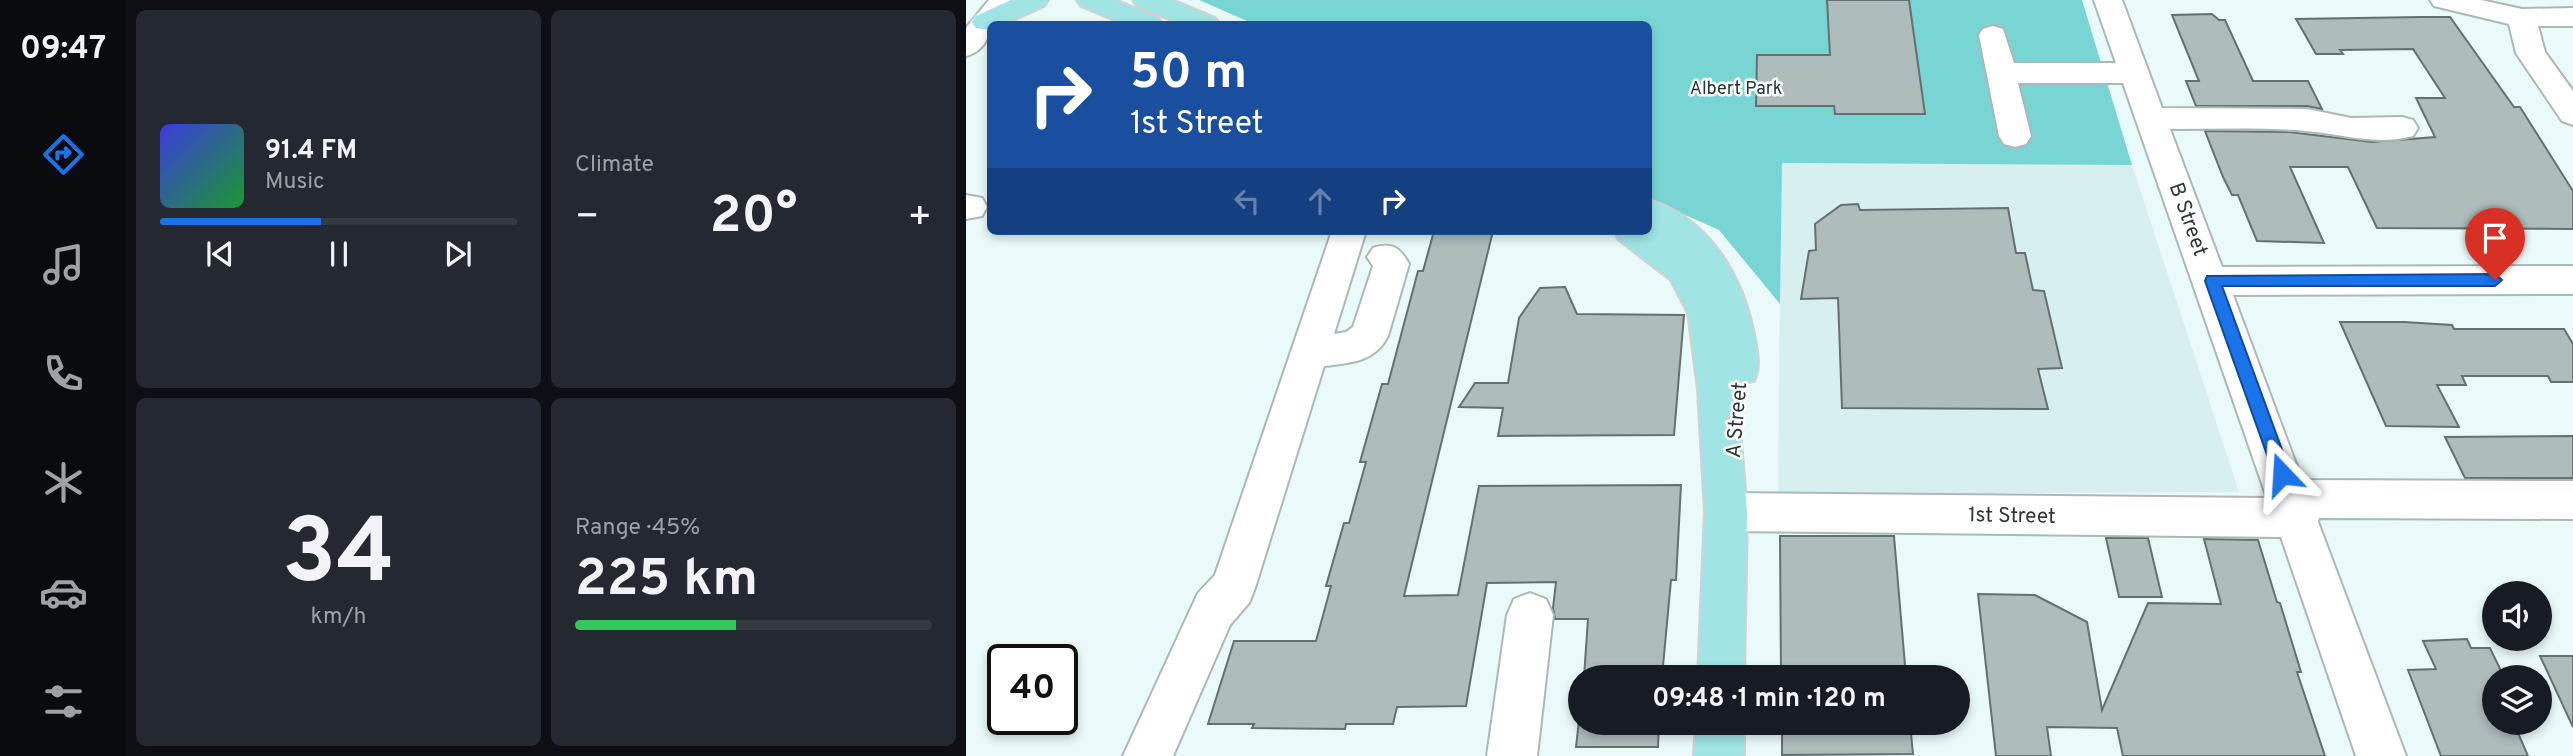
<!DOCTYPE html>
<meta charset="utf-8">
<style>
:root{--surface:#171b24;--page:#242831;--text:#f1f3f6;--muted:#9ea1a6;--line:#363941;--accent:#1a73e8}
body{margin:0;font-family:Overpass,sans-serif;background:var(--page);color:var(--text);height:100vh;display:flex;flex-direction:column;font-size:26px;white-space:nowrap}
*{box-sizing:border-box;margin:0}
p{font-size:23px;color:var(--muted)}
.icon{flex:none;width:38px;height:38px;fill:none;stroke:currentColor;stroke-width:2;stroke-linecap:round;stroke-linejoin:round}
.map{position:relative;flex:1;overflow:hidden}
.panel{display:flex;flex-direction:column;gap:10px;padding:10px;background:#0d0f14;width:840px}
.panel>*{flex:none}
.banner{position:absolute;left:21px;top:21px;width:665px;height:214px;border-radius:10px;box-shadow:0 4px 10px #0003;background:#1a4fa0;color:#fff;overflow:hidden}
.controls{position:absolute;left:1516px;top:581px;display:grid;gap:14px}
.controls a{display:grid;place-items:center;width:70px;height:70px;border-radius:50%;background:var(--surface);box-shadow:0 4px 10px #0003;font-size:35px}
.speed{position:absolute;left:21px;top:644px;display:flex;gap:14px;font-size:35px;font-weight:700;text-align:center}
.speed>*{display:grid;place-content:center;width:91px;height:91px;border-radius:50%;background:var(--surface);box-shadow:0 4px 10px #0003;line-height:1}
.speed .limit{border:4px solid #111;border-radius:10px;background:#fff;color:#111}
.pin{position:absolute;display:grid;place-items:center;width:60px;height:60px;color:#fff;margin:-72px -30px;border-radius:50% 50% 50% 0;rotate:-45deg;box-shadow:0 0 7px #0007}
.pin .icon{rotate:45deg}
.me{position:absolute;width:77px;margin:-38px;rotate:340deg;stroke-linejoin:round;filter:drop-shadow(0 0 5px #0008)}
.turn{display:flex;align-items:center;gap:24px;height:147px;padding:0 28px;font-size:32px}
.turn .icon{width:91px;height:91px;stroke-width:2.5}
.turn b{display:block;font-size:49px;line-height:60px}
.lanes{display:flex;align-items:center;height:66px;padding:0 28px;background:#0003;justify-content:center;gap:35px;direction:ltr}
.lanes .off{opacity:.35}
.big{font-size:52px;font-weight:700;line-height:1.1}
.panel .card{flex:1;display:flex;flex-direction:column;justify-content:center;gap:10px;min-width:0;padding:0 24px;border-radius:10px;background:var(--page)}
.panel .dial{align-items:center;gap:0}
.dial b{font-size:91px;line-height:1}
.song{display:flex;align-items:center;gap:21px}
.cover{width:84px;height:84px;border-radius:10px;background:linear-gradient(135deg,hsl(240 70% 55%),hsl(130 70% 35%))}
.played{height:7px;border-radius:4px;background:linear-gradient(90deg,var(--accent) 45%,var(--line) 45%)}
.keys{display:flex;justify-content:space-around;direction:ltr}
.heat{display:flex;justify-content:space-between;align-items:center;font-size:38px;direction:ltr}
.charge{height:10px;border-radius:5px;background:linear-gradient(90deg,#34c759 45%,var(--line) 0)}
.panel .tiles{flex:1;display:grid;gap:10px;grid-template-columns:repeat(2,1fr)}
.trip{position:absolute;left:602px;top:665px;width:402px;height:70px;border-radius:35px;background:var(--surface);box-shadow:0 4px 10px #0003;font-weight:700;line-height:70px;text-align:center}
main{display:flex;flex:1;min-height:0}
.tabs{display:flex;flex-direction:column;width:126px;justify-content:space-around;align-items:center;background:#090b0e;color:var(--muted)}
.tabs .icon{width:49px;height:49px}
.tabs .current{color:var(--accent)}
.tabs b{font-size:32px;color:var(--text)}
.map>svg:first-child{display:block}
.built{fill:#d7f0ef}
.green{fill:#79d5d4}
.building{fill:#aebcbb;stroke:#647171;stroke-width:2}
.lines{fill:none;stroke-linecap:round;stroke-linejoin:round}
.minor-casing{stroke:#aab8b8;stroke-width:4}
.major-casing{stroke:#d1d3d3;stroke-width:4}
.minor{fill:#fff;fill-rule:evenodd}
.major{fill:#a0e4e4;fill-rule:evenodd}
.route{fill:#1a73e8;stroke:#114b97;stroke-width:2}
.labels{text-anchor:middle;stroke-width:5;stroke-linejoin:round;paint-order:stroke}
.far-park-label{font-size:18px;fill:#203737;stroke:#fff}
.street-label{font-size:21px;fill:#303535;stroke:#fff}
</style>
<main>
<nav class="tabs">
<b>09:47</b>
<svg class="icon current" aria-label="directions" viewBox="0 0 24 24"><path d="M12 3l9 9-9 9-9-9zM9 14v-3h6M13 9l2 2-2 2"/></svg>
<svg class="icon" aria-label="music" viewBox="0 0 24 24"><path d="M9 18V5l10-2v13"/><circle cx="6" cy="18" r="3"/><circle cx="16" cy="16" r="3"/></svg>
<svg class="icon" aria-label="phone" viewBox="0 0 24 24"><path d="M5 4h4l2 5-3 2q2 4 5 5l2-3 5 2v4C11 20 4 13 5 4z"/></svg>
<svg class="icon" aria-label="climate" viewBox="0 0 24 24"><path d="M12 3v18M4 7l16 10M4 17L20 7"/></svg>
<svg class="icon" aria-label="car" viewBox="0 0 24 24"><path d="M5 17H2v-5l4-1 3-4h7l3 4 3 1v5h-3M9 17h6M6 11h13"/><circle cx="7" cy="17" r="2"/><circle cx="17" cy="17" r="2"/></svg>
<svg class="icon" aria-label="filters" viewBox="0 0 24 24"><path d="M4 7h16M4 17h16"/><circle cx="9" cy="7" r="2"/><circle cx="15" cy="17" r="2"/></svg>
</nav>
<section class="panel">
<div class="tiles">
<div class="card">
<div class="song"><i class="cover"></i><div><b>91.4 FM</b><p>Music</p></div></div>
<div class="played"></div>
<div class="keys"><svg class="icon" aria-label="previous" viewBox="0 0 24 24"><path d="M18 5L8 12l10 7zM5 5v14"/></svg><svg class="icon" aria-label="pause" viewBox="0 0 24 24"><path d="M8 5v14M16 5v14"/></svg><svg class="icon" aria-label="next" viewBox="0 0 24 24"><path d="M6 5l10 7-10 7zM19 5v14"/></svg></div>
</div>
<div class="card"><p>Climate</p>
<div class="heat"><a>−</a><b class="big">20°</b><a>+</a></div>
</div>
<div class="card dial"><b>34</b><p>km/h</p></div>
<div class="card"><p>Range · 45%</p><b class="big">225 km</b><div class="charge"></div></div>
</div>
</section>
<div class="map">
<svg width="1607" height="756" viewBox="0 0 1607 756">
<rect width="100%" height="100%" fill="#eaf9f9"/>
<!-- built -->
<path class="built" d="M815 163 1166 165 1273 492 812 494Z"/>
<!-- green -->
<path class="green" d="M233 0H1116L1166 165 816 163 814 304 753 230 683 199 682 24H288Z"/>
<!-- building -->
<g class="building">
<path d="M861 0H943L959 114H869L868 106H790L791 55H864Z"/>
<path d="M1246 14 1253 20H1259L1287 81H1342L1356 109 1341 106H1230L1220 81H1233L1206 15Z"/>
<path d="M1455 17H1484L1548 107H1554L1607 191V229L1411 228 1382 167H1324L1358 243 1291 241 1272 195H1266L1257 177 1239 131 1323 132 1406 142 1469 137 1450 98H1479L1447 49 1374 50 1377 54H1350L1330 19Z"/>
<path d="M892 204 894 210 1042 208 1050 253H1059L1067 290 1078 291 1096 368 1072 369 1082 409 876 408 872 298 835 299 843 251 850 250 849 224 875 205Z"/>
<path d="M468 231H527L438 596 492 595 513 486 715 485 710 580H705L696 677H618L622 619H589L587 608 590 582 521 583 500 706 431 707 427 724H380L379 729 286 728 288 724H242L268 641H350L365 586H360L378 523H383L400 462H394L416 384H422L452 271H457Z"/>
<path d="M599 287 611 314 718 315 708 435 532 436 537 408 493 407 509 383H542L553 318 574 288Z"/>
<path d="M1374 322H1438L1486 325 1488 329H1598L1607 344V382H1585L1582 376H1496L1500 385H1471L1493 427 1420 426Z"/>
<path d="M1607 436V478H1499L1479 437Z"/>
<path d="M814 536H928L940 677H815Z"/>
<path d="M1140 538H1182L1196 597H1153Z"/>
<path d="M1238 539 1292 540 1311 602 1314 603 1335 672H1331L1359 756H1157L1151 728 1081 727 1085 756H1030L1012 594 1069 595 1121 622 1136 710 1182 603 1255 604Z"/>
<path d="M1501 639 1505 648H1524L1537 675H1528V723L1549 726 1562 756H1475L1442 670 1470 669 1457 641Z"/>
<path d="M1574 656H1607V727Z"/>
<path d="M614 711V723H693L692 747H610Z"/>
<path d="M816 723H944L947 754 816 755Z"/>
</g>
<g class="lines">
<defs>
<g id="minor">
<path d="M23 0H52L33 24H24C24 40 15 52 0 56V28Z"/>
<path d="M1128 0H1156L1196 108 1341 109 1385 118 1436 117 1447 120 1452 128 1447 136C1409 146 1377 134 1340 131 1295 127 1249 129 1204 129L1256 267 1607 266V294L1267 295 1336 480 1607 481V519L1353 518 1352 522 1440 756H1390L1315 537 760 531 745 526 739 512 745 498 760 493 1301 498 1157 83H1052L1065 136 1060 144 1049 147 1038 144 1033 136 1013 35 1017 29 1027 26 1037 29 1048 63H1150Z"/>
<path d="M1464 0H1515L1556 9 1607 8V26H1572L1579 52 1607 91V125L1596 121 1550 53 1543 24 1468 6Z"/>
<path d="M0 195 16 198 21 207 16 216 0 219Z"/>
<path d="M366 231H400L368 334 380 332 387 327 407 266 401 257 407 248C425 242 434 247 443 264L422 336C409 362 384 363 358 366L289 588 283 603 264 625 207 756H157L232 593 249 575Z"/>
<path d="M564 593 580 599 587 615 571 756H521L541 615 548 599Z"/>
</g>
<g id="major">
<path d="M45 0H82L78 6 38 24H24V30L10 28 6 22 10 16Z"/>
<path d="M111 0H149L192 18 196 24H158L115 6Z"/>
<path d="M167 0H206L249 18 253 24H215L171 6Z"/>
<path d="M682 200C743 218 776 275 788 334 791 351 795 366 788 381L770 384 781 512 778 677H732L739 512 732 389 722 313 705 280 653 240 648 231H682Z"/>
<path d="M730 723H778V756H728Z"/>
</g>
</defs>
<!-- minor casing -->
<use href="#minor" class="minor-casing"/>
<!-- major casing -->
<use href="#major" class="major-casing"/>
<!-- minor -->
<use href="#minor" class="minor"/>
<!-- major -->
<use href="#major" class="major"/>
</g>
<!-- route -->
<path class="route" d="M1529 274 1536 280 1529 286H1256L1325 474 1316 482 1310 480 1239 281 1241 276Z"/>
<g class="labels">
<!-- far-park labels -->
<g class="far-park-label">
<text x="770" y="94">Albert Park</text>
</g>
<!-- street labels -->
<g class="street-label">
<text transform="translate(1223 219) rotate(70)" y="7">B Street</text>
<text transform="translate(770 420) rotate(-85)" y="7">A Street</text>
<text transform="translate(1046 515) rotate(1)" y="7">1st Street</text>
</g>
</g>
</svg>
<div class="controls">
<a><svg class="icon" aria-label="sound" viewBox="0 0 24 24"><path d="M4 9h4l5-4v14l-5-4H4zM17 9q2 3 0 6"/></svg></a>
<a><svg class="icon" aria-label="layers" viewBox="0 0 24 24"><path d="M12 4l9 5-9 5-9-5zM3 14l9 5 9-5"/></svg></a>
</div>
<div class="speed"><div class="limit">40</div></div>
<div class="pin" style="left:1529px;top:280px;background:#d93025"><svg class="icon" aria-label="arrive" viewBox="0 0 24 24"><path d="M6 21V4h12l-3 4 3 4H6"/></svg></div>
<svg class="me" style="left:1316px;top:474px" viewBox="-20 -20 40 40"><path d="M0-17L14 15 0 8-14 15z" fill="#1a73e8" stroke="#fff" stroke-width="4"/></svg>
<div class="trip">09:48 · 1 min · 120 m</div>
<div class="banner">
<div class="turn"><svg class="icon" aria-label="right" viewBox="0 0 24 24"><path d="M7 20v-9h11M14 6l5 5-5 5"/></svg><div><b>50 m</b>1st Street</div></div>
<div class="lanes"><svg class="icon off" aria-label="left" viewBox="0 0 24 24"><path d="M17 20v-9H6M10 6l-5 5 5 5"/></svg><svg class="icon off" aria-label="ahead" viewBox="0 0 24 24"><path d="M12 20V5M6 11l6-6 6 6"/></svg><svg class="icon" aria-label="right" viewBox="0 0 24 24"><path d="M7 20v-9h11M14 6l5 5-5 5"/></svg></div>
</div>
</div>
</main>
